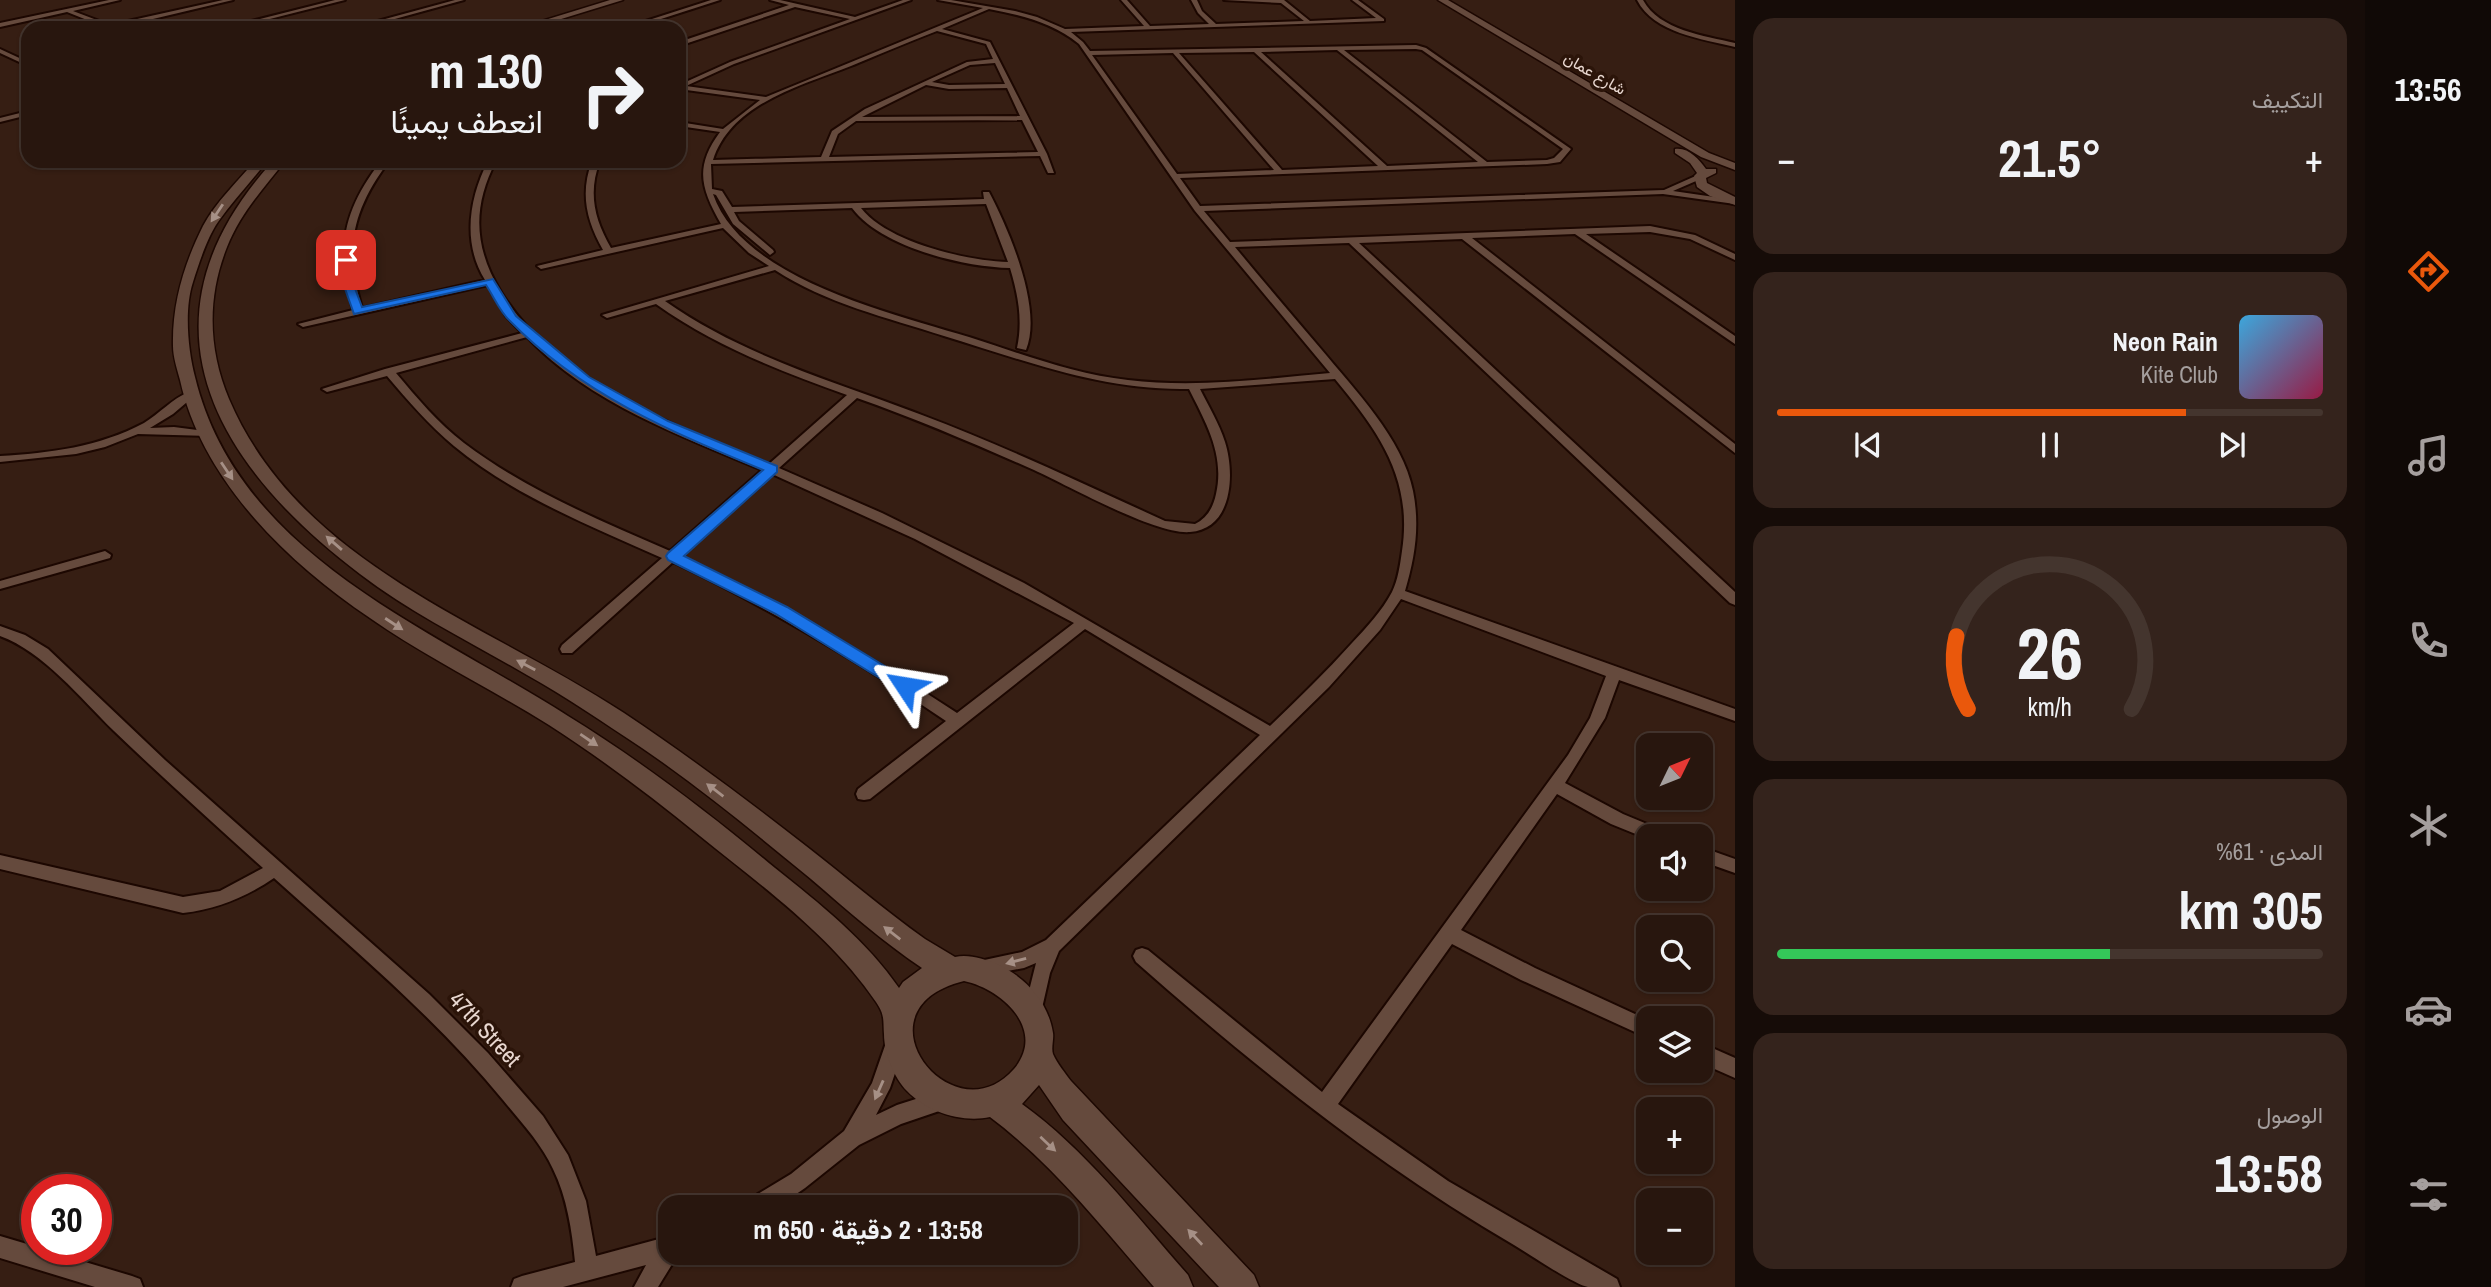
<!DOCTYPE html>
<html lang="ar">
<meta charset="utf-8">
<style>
:root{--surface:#28160e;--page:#34231c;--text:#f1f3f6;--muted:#a59f9e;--line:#44352e;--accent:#ea580c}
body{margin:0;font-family:"Archivo Narrow",Vazirmatn,sans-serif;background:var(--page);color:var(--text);direction:rtl;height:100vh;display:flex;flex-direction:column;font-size:26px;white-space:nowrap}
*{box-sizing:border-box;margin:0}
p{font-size:23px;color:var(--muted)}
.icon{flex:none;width:38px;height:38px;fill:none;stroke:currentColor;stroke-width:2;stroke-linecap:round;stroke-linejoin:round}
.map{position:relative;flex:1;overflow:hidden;direction:ltr}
.panel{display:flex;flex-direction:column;gap:18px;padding:18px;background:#160c08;width:630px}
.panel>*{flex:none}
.banner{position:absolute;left:21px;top:21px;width:665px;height:147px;border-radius:21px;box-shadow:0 2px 5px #0004,0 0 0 2px var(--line);direction:rtl;background:#28160e;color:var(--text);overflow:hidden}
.needle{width:46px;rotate:47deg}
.buttons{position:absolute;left:1636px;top:733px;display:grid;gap:14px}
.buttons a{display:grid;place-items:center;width:77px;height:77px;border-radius:14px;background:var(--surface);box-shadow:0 2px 5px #0004,0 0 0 2px var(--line);font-size:35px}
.speed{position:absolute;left:21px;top:1174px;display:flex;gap:14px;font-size:35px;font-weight:700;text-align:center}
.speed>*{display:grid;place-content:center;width:91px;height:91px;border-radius:50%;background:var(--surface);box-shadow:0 2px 5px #0004,0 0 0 2px var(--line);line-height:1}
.speed .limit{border:10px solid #d22;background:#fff;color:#111}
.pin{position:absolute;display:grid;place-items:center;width:60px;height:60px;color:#fff;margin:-30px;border-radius:14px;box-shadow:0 4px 10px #0006}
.me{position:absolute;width:77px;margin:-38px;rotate:303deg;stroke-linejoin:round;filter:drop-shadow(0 0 5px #0008)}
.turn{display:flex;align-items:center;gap:24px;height:147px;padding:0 28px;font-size:32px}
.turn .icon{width:91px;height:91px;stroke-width:2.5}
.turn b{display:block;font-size:49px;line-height:60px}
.big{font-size:52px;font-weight:700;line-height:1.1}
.panel .tile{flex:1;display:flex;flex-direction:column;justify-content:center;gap:10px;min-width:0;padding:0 24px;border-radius:21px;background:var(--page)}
.panel .dial{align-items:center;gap:0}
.dial svg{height:182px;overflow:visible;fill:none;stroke:var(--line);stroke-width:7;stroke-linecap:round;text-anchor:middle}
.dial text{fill:var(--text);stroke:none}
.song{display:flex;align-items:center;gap:21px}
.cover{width:84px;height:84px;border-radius:10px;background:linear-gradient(135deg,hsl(200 70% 55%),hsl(340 70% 35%))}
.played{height:7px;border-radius:4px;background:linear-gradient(90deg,var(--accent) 75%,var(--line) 75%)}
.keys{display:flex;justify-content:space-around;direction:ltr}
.heat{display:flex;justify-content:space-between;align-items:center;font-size:38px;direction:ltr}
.charge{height:10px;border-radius:5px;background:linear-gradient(90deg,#34c759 61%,var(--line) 0)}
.trip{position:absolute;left:658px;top:1195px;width:420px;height:70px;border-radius:21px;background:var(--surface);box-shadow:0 2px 5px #0004,0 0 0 2px var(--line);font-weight:700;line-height:70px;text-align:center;direction:rtl}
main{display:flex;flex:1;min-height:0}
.tabs{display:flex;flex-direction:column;width:126px;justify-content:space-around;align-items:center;background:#100906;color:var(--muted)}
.tabs .icon{width:49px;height:49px}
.tabs .active{color:var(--accent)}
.tabs b{font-size:32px;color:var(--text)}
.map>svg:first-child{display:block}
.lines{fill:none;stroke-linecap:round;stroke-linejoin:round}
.street-casing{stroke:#1c0701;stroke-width:4}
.secondary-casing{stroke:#1c0701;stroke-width:3}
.street{fill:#654a3d;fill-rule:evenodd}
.secondary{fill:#654a3d;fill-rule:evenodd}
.oneway{fill:#a69086}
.route{fill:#1a73e8;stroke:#114b97;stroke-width:2}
.labels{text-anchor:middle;stroke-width:7;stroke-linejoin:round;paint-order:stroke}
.far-street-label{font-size:16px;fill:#e8d7d0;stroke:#2b1409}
.near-street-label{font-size:23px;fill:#e8d7d0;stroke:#2b1409}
</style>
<main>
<nav class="tabs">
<b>13:56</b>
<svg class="icon active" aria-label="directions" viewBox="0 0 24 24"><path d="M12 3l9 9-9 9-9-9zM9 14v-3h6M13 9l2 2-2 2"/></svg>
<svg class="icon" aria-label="music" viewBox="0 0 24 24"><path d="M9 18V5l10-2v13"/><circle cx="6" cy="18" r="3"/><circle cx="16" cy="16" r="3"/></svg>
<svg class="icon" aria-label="phone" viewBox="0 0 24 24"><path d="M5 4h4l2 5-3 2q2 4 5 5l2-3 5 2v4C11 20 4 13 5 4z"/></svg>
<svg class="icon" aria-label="climate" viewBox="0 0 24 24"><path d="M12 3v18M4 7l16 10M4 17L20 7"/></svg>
<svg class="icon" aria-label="car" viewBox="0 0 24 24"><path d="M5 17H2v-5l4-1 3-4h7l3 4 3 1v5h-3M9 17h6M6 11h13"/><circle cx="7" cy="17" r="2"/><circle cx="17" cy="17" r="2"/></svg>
<svg class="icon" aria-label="filters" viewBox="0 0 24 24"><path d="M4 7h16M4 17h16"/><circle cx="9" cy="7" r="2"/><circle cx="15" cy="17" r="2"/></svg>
</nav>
<section class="panel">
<div class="tile"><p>التكييف</p>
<div class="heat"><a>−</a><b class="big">21.5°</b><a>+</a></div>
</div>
<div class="tile">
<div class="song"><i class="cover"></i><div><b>Neon Rain</b><p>Kite Club</p></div></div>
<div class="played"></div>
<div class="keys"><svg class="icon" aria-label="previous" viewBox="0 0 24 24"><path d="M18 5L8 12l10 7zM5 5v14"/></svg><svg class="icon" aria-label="pause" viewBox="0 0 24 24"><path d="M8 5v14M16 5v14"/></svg><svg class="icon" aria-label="next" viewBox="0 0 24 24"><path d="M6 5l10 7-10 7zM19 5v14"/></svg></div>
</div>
<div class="tile dial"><svg viewBox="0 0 100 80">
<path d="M14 69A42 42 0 1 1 86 69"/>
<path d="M14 69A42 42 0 0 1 9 37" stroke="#ea580c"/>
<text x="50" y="56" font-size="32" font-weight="700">26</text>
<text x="50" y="72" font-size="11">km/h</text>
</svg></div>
<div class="tile"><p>المدى · 61%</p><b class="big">305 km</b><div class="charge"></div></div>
<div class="tile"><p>الوصول</p><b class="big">13:58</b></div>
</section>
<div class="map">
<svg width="1735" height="1287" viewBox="0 0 1735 1287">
<rect width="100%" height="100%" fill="#361e13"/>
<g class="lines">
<defs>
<g id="street">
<path d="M109 0H120L73 11 110 25 223 0H233L115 28H107L67 12 0 27V23Z"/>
<path d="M335 0H345L234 28H224Z"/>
<path d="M455 0H464L362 28H352Z"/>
<path d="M711 0H720L633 28H624Z"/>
<path d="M770 0H780L855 17 903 0H911L734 64 686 86 766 97 983 8 938 0H951L1015 11 1037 17 1065 29 1144 26 1121 0H1127L1150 26 1209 24 1198 13 1191 0H1197L1202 11 1216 24 1304 21 1281 3 1224 0H1284L1310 21 1376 18 1352 0H1358L1384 19V21L1071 32 1083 42 1090 51 1416 45 1426 48 1571 149 1560 162 1547 164 1180 178 1200 206 1664 190 1700 174H1703V178L1673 191 1735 200V204L1663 194 1204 211 1230 242 1650 226 1695 235 1735 254V260L1690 239 1650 232 1586 234 1735 336V344L1575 234 1472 238 1735 444V453L1462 239 1359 243 1735 592V605L1730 603 1349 243 1235 247C1263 281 1292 315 1321 349 1354 389 1403 439 1413 491 1420 526 1415 557 1405 591L1735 709V721L1619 680 1605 718 1565 783 1623 814 1664 831 1666 836H1648V839L1611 824 1557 794 1461 930 1535 968 1648 1020V1038L1521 980 1452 944 1338 1104 1448 1181 1617 1279 1620 1287C1610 1287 1598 1287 1588 1287 1575 1285 1529 1254 1514 1245 1377 1165 1255 1067 1136 962L1133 956 1136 950 1142 948 1148 950 1322 1092 1568 755 1590 718 1606 676 1401 599 1380 630 1329 687 1059 951 1050 973 1040 1017 1033 1020 1026 1017 1024 1011 1036 963 1024 968 981 976 975 974 972 968 975 962 1022 952 1046 940 1260 735 1085 629 870 799 864 800 858 799 856 794 858 789 946 721C859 662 769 608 673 562L572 653H562L560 649 562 645 662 558C591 526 514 496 454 446 429 425 408 401 387 376L327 392 322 389 385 369 522 333 506 316 488 285 303 327 298 324 353 310C335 250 343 210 381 161H389C352 211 344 248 362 308L485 280C462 243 469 198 488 161H496C472 207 474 248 501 292 558 384 673 425 769 464L847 395C780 371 715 346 656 304L607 318 602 315 769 266 749 253 723 228 541 269 537 266 603 250C586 220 580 193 592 161H600C588 192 594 219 611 248L721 224C701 189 694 167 720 132L679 126V122L723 129 760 100 679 89V85L730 62 850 19 795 7 679 46V42L789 5ZM989 9C1021 15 1053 23 1079 44L1195 211 1330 373C1263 379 1196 388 1128 380 1074 374 1022 354 969 337 892 313 742 279 713 194L716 195 733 224 770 255 774 252 773 250 739 221 734 212 852 208C881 247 963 267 1010 268 1018 295 1023 320 1017 348L1026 350C1043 309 1009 230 989 192H983L984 199 732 207 722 191 712 189 711 164 1040 156 1048 173H1054L1047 154 990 42 942 29ZM937 31 986 44 993 59 967 62 865 109 832 131 821 157 713 160C731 103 803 85 851 66 880 54 908 42 937 31ZM1416 49 1422 50 1563 149 1554 158 1547 160 1487 162 1344 50ZM1337 50 1478 162 1387 166 1261 52ZM1254 52 1378 166 1282 170 1179 53ZM1173 53 1274 170 1177 174 1092 55ZM995 63 1005 84 949 85 932 82 970 65ZM926 85 949 89 1007 88 1020 116 862 117ZM1022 120 1038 152 829 157 838 134 856 121ZM986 204 1008 262C967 261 887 242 861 208ZM775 270C825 303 888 318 944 336 1026 361 1103 391 1189 389 1206 423 1225 455 1216 494 1213 508 1207 518 1195 524L1165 521C1084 484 1004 446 922 415 833 381 743 356 665 301ZM527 337C589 403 681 436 762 470L670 551C599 520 526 490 464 443 438 423 417 398 396 373ZM1335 379C1379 432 1413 479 1402 551 1400 565 1398 580 1392 592 1382 611 1366 628 1352 643 1326 672 1298 699 1270 726L1024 583 882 513 779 468 857 398C917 419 975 444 1034 470 1069 486 1156 535 1190 532 1233 529 1235 473 1225 442 1219 423 1209 407 1200 389ZM772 474 915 539 1074 623 957 713C868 655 777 601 680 556Z"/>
<path d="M1637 0H1643C1659 30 1705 36 1735 43V47C1702 39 1654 33 1637 0Z"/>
<path d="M0 49 28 62V66L0 53Z"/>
<path d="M28 111V115L0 122V118Z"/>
<path d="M189 392 193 393V397L173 414 150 428 174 427 205 431 209 432V436L138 434 105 447 76 454 0 462V456C50 453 99 447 144 423 159 414 173 398 189 392Z"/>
<path d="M105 551 111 555 110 558 0 589V581Z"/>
<path d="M0 626 25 635 48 649 165 760 429 994 488 1053 543 1116 568 1155 586 1201 596 1256 670 1236V1253H679L658 1287H634L646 1265 563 1287H511L514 1279 522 1276 575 1262C572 1231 567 1197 553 1169 541 1143 521 1122 503 1100 436 1018 353 949 274 878 246 897 217 909 183 913L0 869V855L183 897 220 891 263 868C213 823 162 777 114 731 80 698 44 652 0 636Z"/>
<path d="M1701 847 1735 859V873L1701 861Z"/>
<path d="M895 1035 902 1037 905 1044 890 1088 876 1115 897 1105 941 1091 948 1094 951 1101 948 1108 901 1124 859 1145 805 1188 776 1208H745L748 1200 791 1174 844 1131 872 1083 888 1037Z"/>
<path d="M1701 1043 1735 1058V1078L1701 1063Z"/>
<path d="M0 1236 37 1247V1250H45L132 1276 140 1279 143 1287H95L0 1258Z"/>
</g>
<g id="secondary">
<path d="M610 0H623L532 28H519Z"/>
<path d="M1438 0H1448L1709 153 1735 163V170L1701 157Z"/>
<path d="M1675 149C1688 147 1699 159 1706 169H1716V173L1706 178 1707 183 1735 197V205L1710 196 1697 187 1694 176 1697 173 1690 163 1675 153Z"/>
<path d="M255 161H267C251 182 233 201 218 222 207 238 199 263 193 282 184 309 188 350 195 377 238 555 429 627 568 716 641 761 709 813 775 868 820 904 866 940 899 988L903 982 922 968C882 941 847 910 811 879 756 834 701 788 642 748 604 723 567 697 527 675 471 642 412 614 360 574 212 462 130 318 273 161H285C263 189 240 214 227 247 207 297 208 349 229 399 299 564 485 622 624 713 687 755 747 800 806 846 846 877 884 910 925 939L955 957C969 954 984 959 997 964 1025 977 1048 1001 1053 1033 1054 1039 1051 1048 1053 1054 1057 1063 1065 1073 1071 1081L1254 1275 1259 1287H1219L1063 1120 1039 1085 1022 1104C1086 1150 1136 1216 1188 1275L1193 1287H1154C1102 1227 1054 1165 990 1117 962 1123 927 1112 907 1091 894 1078 884 1053 884 1034 883 1020 885 1015 876 1002 831 936 762 886 700 836 652 797 602 759 549 725 490 688 427 658 370 618 287 562 202 480 180 380 177 369 173 357 173 346 172 303 184 264 203 226 215 203 238 181 255 161ZM964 981C1002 989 1047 1030 1014 1069 953 1139 850 1009 964 981Z"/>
</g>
</defs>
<!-- street casing -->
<use href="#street" class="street-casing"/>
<!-- secondary casing -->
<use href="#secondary" class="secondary-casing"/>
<!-- street -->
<use href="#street" class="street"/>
<!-- secondary -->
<use href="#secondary" class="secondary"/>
</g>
<!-- one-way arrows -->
<defs><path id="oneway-solid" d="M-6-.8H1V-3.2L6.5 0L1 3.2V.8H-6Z" transform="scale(1.75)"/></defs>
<g class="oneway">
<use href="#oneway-solid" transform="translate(217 213) rotate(124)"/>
<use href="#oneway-solid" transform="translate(227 471) rotate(56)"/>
<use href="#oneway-solid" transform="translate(334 543) rotate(-139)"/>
<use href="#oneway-solid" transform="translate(394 624) rotate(33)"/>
<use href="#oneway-solid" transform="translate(526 665) rotate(-152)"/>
<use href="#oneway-solid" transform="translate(589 740) rotate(34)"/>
<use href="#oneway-solid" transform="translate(715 790) rotate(-143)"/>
<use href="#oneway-solid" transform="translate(892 933) rotate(-142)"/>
<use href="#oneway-solid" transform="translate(1016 961) rotate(165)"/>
<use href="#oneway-solid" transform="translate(879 1090) rotate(114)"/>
<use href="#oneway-solid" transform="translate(1048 1144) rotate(43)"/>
<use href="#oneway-solid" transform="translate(1195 1237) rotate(-133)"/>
</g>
<!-- route -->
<path class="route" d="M346 257 351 260 353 283 362 307 493 279 516 316 589 377 668 421 777 466V472L684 556 787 607 911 682 914 686 911 690H899L776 614 668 560 666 556 668 553 763 470C671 432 581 394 510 321 500 312 494 297 486 285L354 314 343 283 341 260Z"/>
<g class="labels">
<!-- far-street labels -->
<g class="far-street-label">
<text transform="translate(1595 73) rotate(30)" y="6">شارع عمان</text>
</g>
<!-- near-street labels -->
<g class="near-street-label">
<text transform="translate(485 1029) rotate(47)" y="8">47th Street</text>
</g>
</g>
</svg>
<div class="buttons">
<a><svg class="needle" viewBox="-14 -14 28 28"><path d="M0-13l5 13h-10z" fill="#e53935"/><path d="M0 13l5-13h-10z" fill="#a59f9e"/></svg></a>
<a><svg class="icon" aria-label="sound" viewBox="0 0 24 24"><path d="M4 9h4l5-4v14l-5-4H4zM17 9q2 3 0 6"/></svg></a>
<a><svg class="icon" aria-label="search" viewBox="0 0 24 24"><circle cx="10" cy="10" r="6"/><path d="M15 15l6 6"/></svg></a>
<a><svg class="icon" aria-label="layers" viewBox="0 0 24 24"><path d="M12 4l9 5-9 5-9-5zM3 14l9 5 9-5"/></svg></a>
<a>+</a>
<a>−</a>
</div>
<div class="speed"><div class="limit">30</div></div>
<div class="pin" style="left:346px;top:260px;background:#d93025"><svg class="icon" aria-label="arrive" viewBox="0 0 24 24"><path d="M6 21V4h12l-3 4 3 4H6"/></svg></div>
<svg class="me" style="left:905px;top:686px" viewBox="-20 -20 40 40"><path d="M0-17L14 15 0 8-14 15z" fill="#1a73e8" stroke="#fff" stroke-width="4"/></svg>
<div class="trip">13:58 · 2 دقيقة · 650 m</div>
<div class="banner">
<div class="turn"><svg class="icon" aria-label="right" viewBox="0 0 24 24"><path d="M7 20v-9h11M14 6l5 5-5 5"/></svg><div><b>130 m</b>انعطف يمينًا</div></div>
</div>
</div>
</main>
